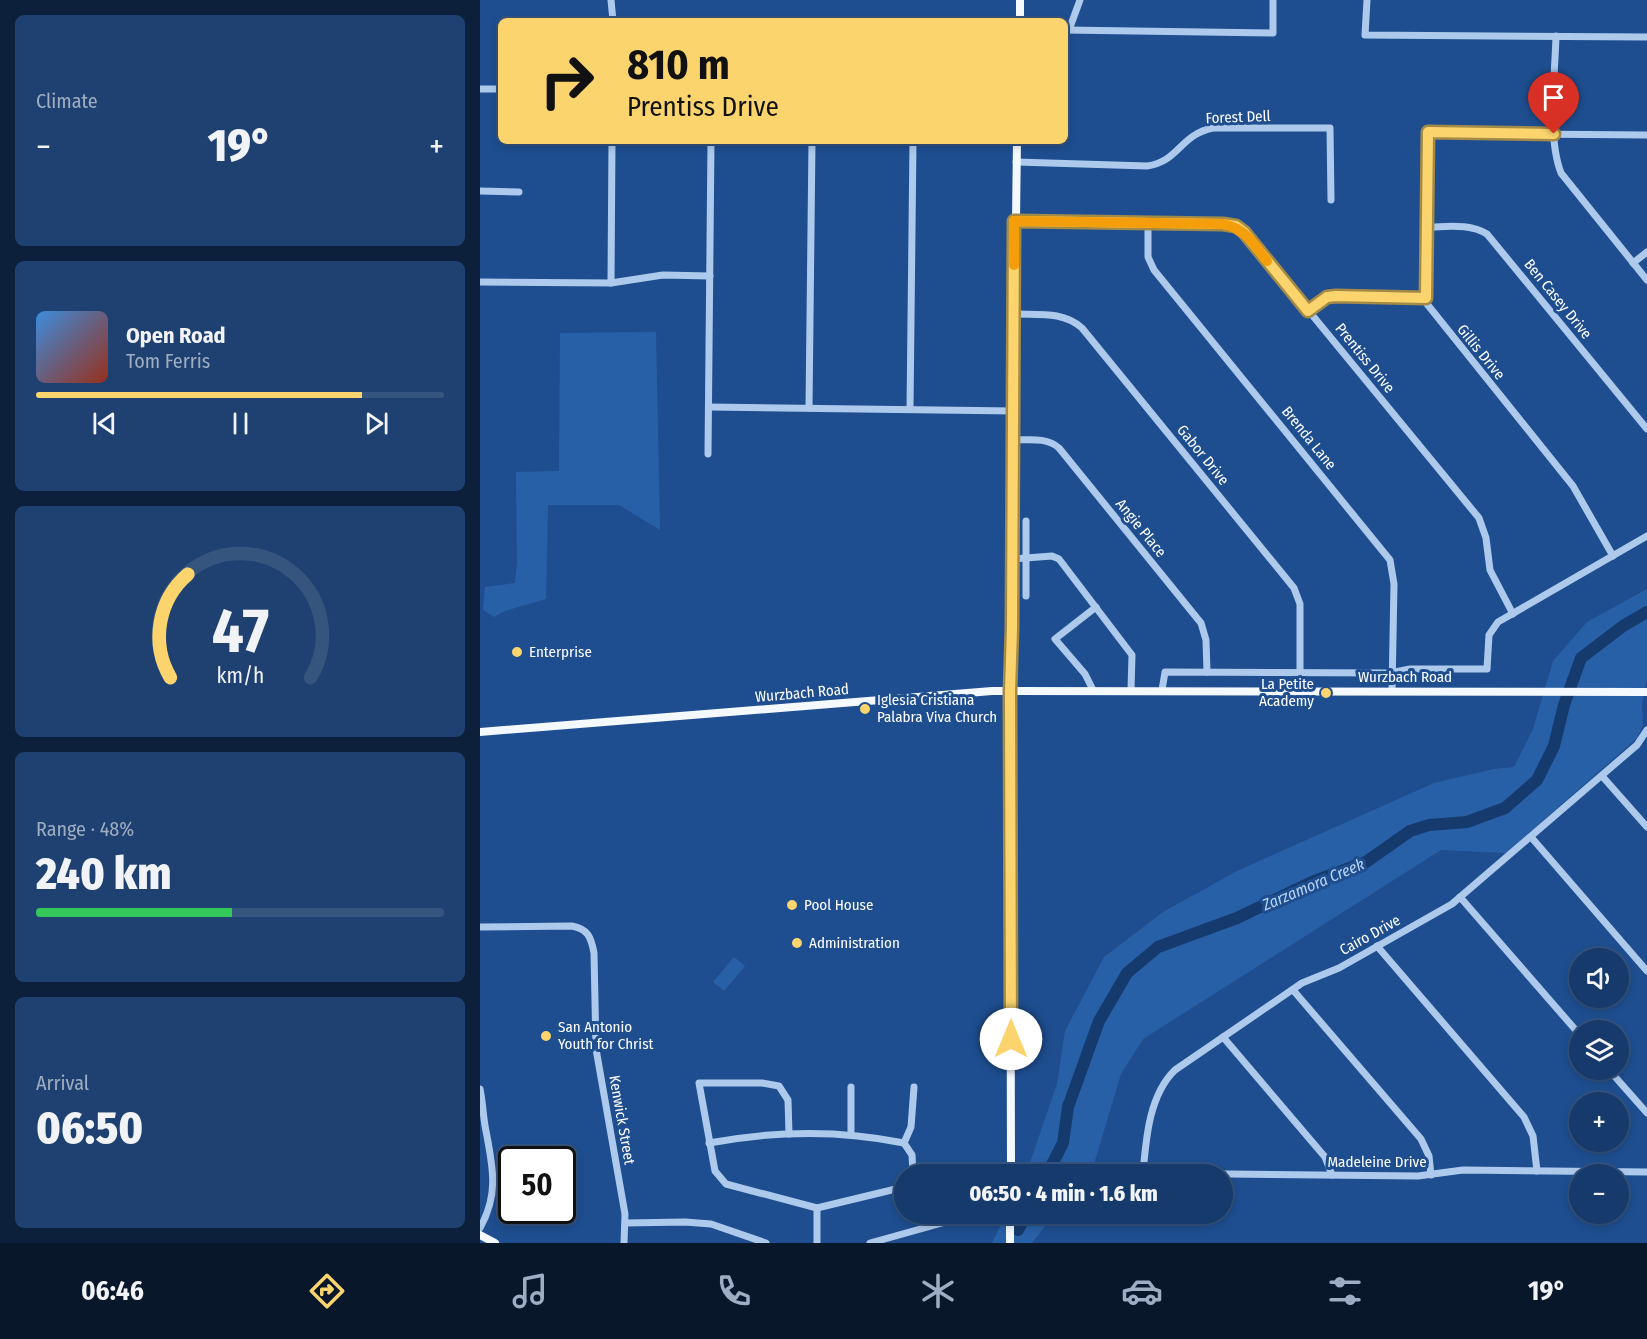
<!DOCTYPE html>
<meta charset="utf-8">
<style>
:root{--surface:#163a6b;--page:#1f4171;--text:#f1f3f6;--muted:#9eadc1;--line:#35547e;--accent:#fbd46d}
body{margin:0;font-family:"Fira Sans Condensed",sans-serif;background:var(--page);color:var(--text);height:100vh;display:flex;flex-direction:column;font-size:22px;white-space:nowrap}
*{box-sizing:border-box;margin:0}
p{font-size:20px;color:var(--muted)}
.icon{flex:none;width:33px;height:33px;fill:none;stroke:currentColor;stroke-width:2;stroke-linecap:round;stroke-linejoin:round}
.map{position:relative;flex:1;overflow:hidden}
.sheet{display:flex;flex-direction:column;gap:15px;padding:15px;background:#0c203b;width:480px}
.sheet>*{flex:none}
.hud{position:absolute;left:18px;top:18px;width:570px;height:126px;border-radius:9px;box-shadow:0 3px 9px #0003,0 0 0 2px var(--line);background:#fbd46d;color:#111;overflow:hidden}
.tools{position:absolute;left:1089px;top:948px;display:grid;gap:12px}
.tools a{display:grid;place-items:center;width:60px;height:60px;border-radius:50%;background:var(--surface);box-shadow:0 3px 9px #0003,0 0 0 2px var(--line);font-size:30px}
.speed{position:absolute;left:18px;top:1146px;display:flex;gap:12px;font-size:30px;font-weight:700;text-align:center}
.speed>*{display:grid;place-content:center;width:78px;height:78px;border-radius:50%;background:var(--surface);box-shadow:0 3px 9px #0003,0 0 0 2px var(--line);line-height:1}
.speed .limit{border:3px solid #111;border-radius:9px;background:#fff;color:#111}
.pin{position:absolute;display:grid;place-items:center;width:51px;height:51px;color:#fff;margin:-62px -26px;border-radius:50% 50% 50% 0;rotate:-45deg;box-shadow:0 0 6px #0007}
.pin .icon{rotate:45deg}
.me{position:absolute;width:66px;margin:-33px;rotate:0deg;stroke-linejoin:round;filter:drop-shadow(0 0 4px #0008)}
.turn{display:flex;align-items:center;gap:21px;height:126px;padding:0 30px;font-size:27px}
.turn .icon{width:78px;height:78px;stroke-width:2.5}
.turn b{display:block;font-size:42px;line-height:51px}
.big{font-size:45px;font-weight:800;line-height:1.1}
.sheet .card{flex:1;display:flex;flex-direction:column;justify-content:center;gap:9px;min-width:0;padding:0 21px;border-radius:9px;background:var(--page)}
.sheet .dial{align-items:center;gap:0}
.dial svg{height:156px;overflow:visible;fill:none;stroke:var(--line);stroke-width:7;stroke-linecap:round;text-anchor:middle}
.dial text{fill:var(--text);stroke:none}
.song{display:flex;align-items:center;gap:18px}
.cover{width:72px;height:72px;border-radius:9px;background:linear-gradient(135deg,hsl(210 70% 55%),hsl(10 70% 35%))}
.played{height:6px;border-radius:3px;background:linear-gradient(90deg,var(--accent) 80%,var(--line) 80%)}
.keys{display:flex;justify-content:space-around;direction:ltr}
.heat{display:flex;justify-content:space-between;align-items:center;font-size:33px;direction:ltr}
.charge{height:9px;border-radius:4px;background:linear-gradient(90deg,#34c759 48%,var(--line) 0)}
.trip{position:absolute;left:414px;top:1164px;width:339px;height:60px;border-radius:30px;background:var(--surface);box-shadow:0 3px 9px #0003,0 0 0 2px var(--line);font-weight:800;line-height:60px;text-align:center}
.tab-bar{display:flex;height:96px;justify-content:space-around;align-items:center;background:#09172b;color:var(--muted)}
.tab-bar .icon{width:42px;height:42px}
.tab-bar .active{color:var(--accent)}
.tab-bar b{font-size:27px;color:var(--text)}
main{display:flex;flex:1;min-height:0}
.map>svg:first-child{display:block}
.green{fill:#2860a7}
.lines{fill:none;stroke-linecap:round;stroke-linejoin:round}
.river{stroke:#153a6e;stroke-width:12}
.minor{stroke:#adcaed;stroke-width:7}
.major{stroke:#f4f8ff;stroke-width:8}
.route-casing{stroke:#a38a47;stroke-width:15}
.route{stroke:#fbd46d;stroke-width:10}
.slow{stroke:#f59e0b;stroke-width:10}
.poi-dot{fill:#fbd46d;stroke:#1e4e8f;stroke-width:2}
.labels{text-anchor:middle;stroke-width:6;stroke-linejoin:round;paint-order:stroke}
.street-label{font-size:15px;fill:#fff;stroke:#1e4e8f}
.poi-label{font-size:15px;fill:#fff;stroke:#1e4e8f;text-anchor:start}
.water-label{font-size:16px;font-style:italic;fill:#b9d4f4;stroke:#1e4e8f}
</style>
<main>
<section class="sheet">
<div class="card"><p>Climate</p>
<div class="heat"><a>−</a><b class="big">19°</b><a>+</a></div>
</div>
<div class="card">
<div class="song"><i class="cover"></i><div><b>Open Road</b><p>Tom Ferris</p></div></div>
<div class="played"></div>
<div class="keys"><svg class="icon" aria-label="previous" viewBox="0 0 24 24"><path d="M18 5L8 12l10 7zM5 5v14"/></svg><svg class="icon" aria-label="pause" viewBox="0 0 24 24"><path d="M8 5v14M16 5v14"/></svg><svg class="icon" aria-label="next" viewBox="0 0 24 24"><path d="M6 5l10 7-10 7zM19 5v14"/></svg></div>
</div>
<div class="card dial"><svg viewBox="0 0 100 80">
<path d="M14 69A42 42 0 1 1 86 69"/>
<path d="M14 69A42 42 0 0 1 23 16" stroke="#fbd46d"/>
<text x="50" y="56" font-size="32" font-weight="700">47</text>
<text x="50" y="72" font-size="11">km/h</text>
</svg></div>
<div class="card"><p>Range · 48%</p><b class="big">240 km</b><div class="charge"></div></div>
<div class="card"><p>Arrival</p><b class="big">06:50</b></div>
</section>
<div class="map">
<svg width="1167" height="1243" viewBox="0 0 1167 1243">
<rect width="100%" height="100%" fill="#1e4e8f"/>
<!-- green -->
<g class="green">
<path d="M176 332 180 530 139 505H68L66 599 25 611 14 617 3 610 5 587 35 583 37 563 36 472 79 471 80 333Z"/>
<path d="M1167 589V679L1162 704 1163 725 1157 738 1026 853 961 850 663 1039 641 1074 611 1174H546L577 1084 585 1031 624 957 683 912 757 871 954 783 1014 769 1034 767 1053 729 1073 661 1107 622Z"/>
<path d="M254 957 265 966 244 991 233 982Z"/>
<path d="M526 1214H599L570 1220 552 1243H512Z"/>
</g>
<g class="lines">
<!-- river -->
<g class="river">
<path d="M567 1174 583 1143 588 1107 619 1021 647 973 678 947 757 918 832 882 886 862 930 831 949 825 987 822 1025 808 1057 780 1074 746 1084 705 1101 658 1143 626 1167 612"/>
<path d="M538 1230 547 1214"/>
</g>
<!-- minor -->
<g class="minor">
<path d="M131 0 133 21"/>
<path d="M887 0 885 35 1167 37"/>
<path d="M585 30 793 33V0"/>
<path d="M589 30 600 0"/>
<path d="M1076 36C1075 75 1067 137 1081 173L1167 280"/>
<path d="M0 89H21"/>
<path d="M536 162 667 166C700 161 699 135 733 128H850L851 200"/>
<path d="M0 191 39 192"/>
<path d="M534 221 743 224 756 226 764 232 999 518 1006 538 1010 570 1033 614"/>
<path d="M668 222V257L674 270 910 560 914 584 912 691"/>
<path d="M946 227C967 227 989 223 1007 234L1167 429"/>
<path d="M1153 263 1167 252"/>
<path d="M0 282 131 283 183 275 230 276"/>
<path d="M131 283 132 141"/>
<path d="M828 311 847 297 856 296 946 298"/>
<path d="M534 314C559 315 583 311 602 328L814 588 820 604V673"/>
<path d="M229 407 534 411"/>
<path d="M329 408 332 141"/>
<path d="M430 409 433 141"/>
<path d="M534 440C549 440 567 437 579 448L721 623 726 640 727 672"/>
<path d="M228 454 231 141"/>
<path d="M546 521V596"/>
<path d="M1133 556 1093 486 947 304 948 133 1167 135"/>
<path d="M532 559 572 556 579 559 652 655 651 690"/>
<path d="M613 690 605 674 575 639 616 607"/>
<path d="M682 690 685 672 910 673 930 669H1007L1009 635 1018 622 1167 536"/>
<path d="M1167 730 1157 745 972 904 859 968 822 983 695 1070C669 1095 666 1139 663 1173L938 1176 983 1170 1167 1172"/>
<path d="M1122 776 1167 827"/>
<path d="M1051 837 1167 971"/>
<path d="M980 897 1100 1035"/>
<path d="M0 927 92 926C108 929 111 937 114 953L116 1049 145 1214 144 1243"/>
<path d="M897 946 1044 1117 1053 1136 1057 1171"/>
<path d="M813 990 941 1139 949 1156 951 1175"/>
<path d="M743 1037 845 1157 852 1175"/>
<path d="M1129 1070 1167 1113"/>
<path d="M0 1089C3 1103 3 1117 6 1131 13 1168 19 1194 0 1228"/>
<path d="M309 1134 308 1100 299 1086 282 1083H219L235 1171 246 1184 337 1208 424 1187"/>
<path d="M371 1135V1087"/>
<path d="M229 1143C293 1131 361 1130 424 1143"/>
<path d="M424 1143 431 1127 434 1087"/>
<path d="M424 1143 432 1155 433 1174"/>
<path d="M146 1223 205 1222 231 1224 286 1243"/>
<path d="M337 1243V1208"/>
<path d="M390 1243 487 1216 503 1214"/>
</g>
<!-- major -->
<g class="major">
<path d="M540 21V0"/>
<path d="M0 732 512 691 1167 692"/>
<path d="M531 1174 530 691 537 141"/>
<path d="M0 1235 15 1243"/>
<path d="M530 1243V1214"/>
</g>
</g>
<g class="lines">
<defs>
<path id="route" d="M531 1039 530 691 532 628 534 221 743 224 756 226 764 232 828 311 847 297 856 296 946 298 948 132 1074 134"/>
</defs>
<!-- route casing -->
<use href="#route" class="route-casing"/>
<!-- route -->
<use href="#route" class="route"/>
<!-- slow -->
<path class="slow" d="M534 265V221L743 224C766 229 773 243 787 261"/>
</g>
<!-- markers -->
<g class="poi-dot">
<circle cx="37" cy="652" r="6"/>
<circle cx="846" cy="693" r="6"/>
<circle cx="385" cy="709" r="6"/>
<circle cx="312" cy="905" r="6"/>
<circle cx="317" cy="943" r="6"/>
<circle cx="66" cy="1036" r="6"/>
</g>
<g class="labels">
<!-- street labels -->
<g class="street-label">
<text transform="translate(758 117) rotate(-2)" y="5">Forest Dell</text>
<text transform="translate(1078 299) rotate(51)" y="5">Ben Casey Drive</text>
<text transform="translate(1001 352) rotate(51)" y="5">Gillis Drive</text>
<text transform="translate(885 358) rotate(51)" y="5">Prentiss Drive</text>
<text transform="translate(829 438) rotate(51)" y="5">Brenda Lane</text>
<text transform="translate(723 455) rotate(51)" y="5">Gabor Drive</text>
<text transform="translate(661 528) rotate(51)" y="5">Angie Place</text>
<text x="925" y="682">Wurzbach Road</text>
<text transform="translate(322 693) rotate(-5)" y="5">Wurzbach Road</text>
<text transform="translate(890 935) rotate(-29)" y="5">Cairo Drive</text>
<text transform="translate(142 1120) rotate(80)" y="5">Kenwick Street</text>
<text x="897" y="1167">Madeleine Drive</text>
</g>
<!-- poi labels -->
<g class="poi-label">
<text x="49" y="657">Enterprise</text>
<text x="834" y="689" text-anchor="end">La Petite<tspan x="834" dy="17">Academy</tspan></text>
<text x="397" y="705">Iglesia Cristiana<tspan x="397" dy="17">Palabra Viva Church</tspan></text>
<text x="324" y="910">Pool House</text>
<text x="329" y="948">Administration</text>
<text x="78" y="1032">San Antonio<tspan x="78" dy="17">Youth for Christ</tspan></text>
</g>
<!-- water labels -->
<g class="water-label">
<text transform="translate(833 884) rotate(-23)" y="6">Zarzamora Creek</text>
</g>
</g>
</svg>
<div class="tools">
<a><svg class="icon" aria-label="sound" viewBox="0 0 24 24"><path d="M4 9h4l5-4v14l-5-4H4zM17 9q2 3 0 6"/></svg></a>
<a><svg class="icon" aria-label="layers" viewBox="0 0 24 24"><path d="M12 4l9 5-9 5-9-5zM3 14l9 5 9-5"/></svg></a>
<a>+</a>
<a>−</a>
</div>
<div class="speed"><div class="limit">50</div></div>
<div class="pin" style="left:1074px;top:134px;background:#d93025"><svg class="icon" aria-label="arrive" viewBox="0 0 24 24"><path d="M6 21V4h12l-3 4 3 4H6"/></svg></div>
<svg class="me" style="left:531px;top:1039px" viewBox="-20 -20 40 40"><circle r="19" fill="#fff"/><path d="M0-13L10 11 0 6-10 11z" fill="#fbd46d"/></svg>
<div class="trip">06:50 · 4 min · 1.6 km</div>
<div class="hud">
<div class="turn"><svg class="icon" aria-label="right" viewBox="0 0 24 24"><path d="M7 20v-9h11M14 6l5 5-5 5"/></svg><div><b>810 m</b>Prentiss Drive</div></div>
</div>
</div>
</main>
<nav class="tab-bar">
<b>06:46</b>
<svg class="icon active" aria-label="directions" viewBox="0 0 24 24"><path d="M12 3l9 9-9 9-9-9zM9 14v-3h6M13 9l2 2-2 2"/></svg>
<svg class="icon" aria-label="music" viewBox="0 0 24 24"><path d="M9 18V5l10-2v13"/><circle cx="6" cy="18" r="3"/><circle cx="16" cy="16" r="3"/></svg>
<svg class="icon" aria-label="phone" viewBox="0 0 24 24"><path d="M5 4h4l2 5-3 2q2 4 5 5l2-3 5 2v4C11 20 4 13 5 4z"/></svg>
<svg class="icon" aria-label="climate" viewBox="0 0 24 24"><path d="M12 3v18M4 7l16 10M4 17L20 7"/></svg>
<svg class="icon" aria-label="car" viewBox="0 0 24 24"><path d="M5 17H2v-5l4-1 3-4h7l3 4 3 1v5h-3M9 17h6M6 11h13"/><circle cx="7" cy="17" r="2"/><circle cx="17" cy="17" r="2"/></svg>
<svg class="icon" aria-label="filters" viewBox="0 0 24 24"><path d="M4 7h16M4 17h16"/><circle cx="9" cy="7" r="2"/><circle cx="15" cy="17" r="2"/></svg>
<b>19°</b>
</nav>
